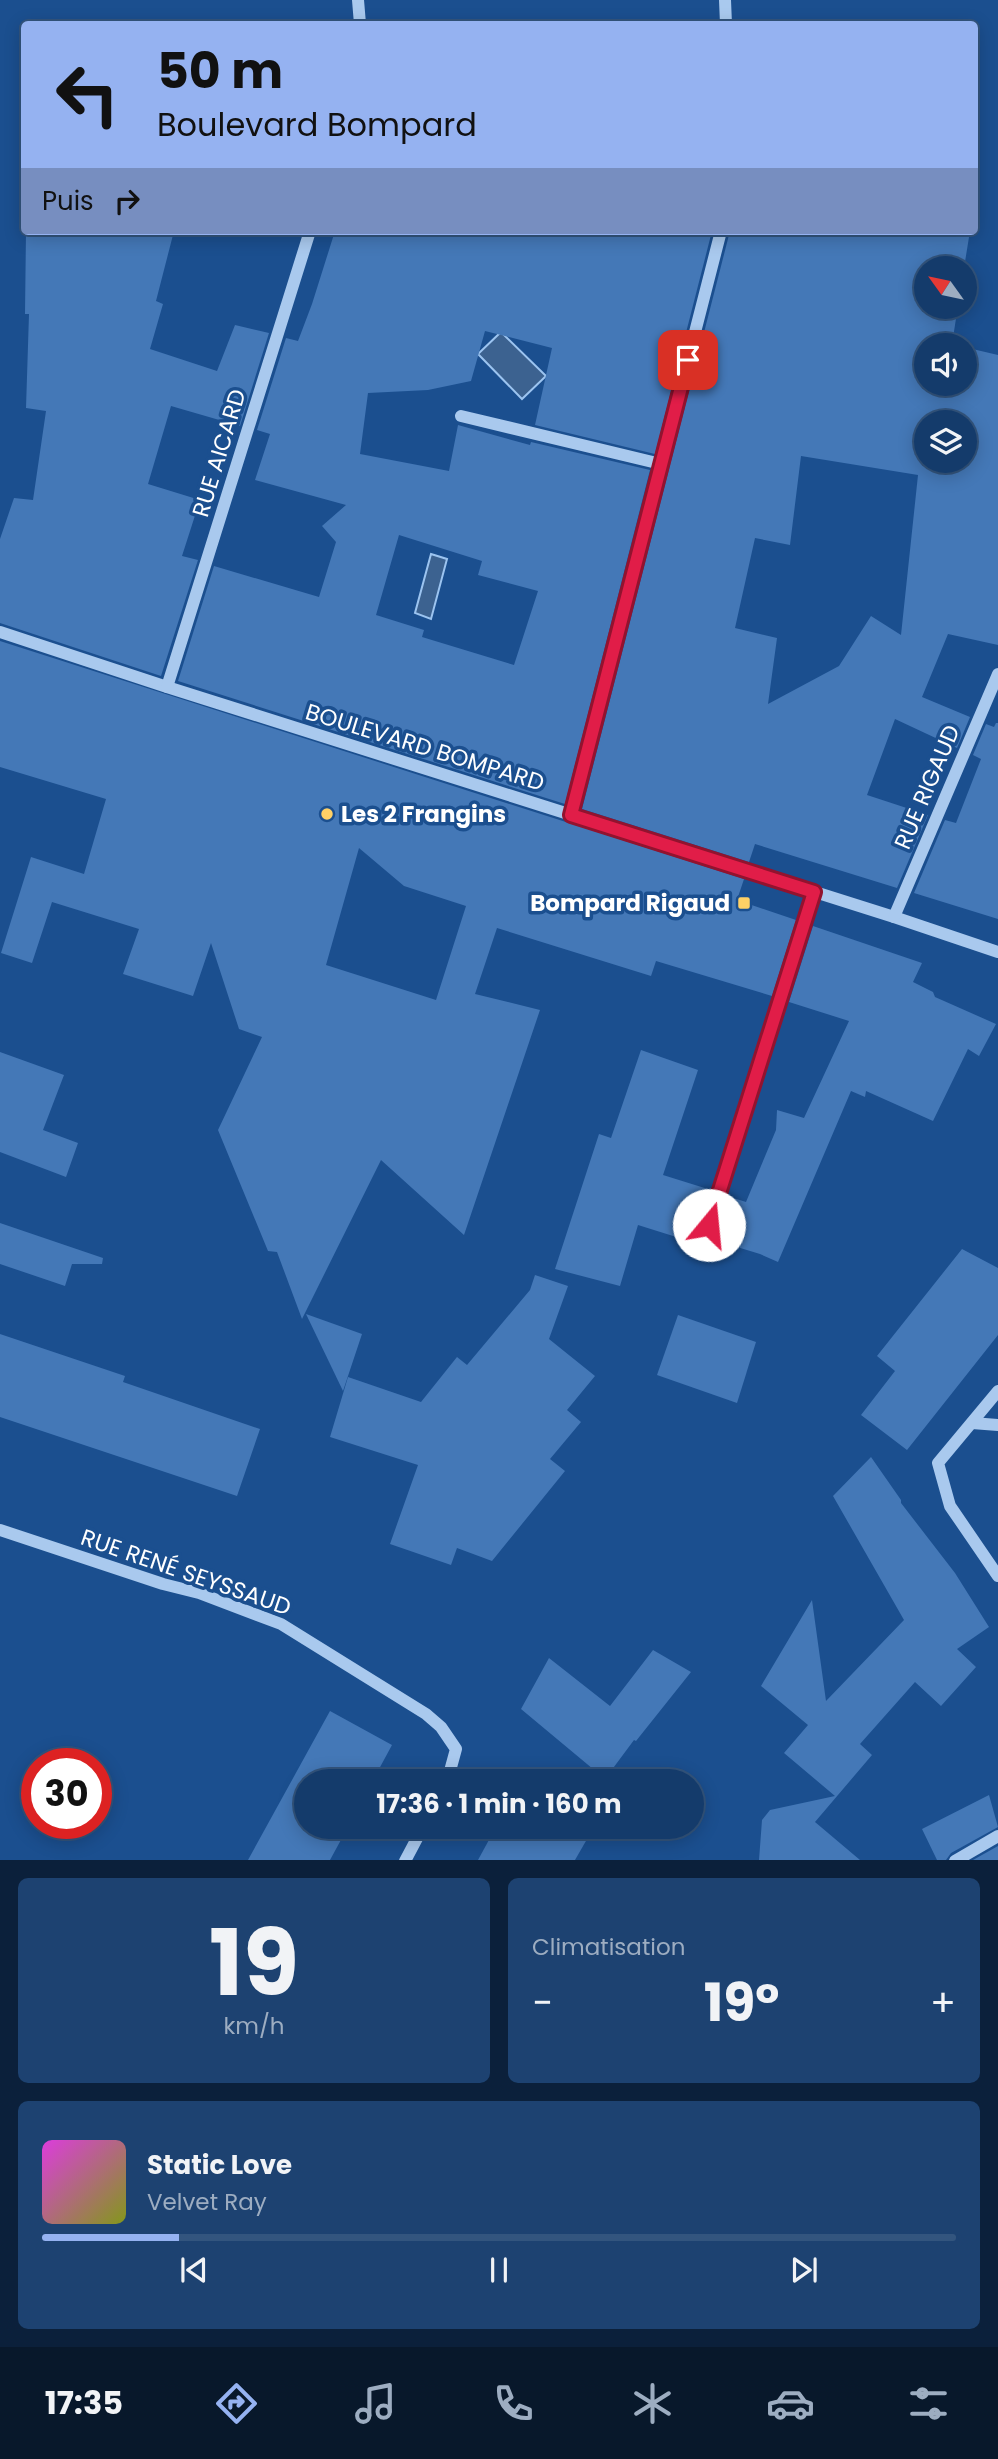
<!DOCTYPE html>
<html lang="fr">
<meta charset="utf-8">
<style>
:root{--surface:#143b6b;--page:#1d4271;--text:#f1f3f6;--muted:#9dadc1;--line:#33557e;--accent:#95b2f1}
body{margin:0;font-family:Poppins,sans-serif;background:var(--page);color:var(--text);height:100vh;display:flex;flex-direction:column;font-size:26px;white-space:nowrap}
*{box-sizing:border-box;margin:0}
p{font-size:23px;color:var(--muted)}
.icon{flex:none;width:38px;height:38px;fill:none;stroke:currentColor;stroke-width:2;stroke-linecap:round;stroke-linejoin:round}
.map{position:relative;height:1860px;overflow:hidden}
.side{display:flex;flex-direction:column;gap:18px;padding:18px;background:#0b203b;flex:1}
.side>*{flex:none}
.banner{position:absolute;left:21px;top:21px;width:957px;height:214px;border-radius:7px;box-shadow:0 4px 18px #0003,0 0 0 2px var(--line);background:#95b2f1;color:#111;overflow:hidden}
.needle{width:46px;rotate:303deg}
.fabs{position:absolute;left:914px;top:256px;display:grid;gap:14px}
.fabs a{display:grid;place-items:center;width:63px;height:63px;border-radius:50%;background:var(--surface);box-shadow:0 4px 18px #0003,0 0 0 2px var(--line);font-size:35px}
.speed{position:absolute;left:21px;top:1748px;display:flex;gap:14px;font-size:35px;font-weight:700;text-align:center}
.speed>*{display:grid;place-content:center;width:91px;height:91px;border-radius:50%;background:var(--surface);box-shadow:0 4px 18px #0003,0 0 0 2px var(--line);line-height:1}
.speed .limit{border:10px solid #d22;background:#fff;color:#111}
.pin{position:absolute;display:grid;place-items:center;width:60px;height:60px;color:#fff;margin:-30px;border-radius:14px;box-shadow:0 4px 10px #0006}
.me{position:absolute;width:77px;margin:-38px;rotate:17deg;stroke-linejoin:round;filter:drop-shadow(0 0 5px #0008)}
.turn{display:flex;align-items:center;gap:24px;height:147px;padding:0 21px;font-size:32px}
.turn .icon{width:91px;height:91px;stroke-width:2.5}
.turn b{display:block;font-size:49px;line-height:60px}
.then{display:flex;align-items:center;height:66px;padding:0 21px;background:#0003;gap:14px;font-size:26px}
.big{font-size:52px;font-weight:700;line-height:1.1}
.side .tile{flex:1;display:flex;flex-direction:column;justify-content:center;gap:10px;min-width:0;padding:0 24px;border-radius:10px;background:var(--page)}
.side .dial{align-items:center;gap:0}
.dial b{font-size:91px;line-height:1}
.song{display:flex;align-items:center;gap:21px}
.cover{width:84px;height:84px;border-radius:10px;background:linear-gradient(135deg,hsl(300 70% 55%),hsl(70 70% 35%))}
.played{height:7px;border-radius:4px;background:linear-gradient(90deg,var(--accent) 15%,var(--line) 15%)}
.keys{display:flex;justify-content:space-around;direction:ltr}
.heat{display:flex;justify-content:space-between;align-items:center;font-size:38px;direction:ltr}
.side .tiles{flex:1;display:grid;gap:18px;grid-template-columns:1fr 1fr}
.tile:last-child{grid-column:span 2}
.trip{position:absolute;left:294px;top:1769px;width:410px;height:70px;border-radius:35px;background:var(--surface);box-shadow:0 4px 18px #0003,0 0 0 2px var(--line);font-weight:700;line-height:70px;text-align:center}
.tab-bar{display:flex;height:112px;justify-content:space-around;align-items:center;background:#08182b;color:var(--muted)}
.tab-bar .icon{width:49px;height:49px}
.tab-bar .current{color:var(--accent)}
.tab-bar b{font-size:32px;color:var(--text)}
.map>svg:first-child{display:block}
.water{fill:#3c6290;stroke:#9cc4f0;stroke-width:2}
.building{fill:#4478b7;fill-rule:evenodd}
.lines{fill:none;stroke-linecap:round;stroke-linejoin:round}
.minor{stroke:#a9c9ee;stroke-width:12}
.route-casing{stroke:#92132f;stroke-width:18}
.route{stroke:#e11d48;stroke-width:12}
.poi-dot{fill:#ffd166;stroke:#1b4f8f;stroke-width:2.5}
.labels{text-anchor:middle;stroke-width:7;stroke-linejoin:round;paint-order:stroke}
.street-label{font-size:23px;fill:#fff;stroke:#1b4f8f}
.poi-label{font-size:23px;font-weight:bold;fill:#fff;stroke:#1b4f8f;text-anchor:start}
</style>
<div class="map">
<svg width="998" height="1861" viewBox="0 0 998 1861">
<rect width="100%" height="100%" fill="#1b4f8f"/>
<!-- water -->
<g class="water">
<path d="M501 332 546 376 522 399 478 354Z"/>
<path d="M431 554 447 559 431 619 415 613Z"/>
</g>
<!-- building -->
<g class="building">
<path d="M26 231H174L156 301 163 304 150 349 217 371 235 325 269 333 240 426 171 406 148 484 200 500 182 556 198 560 161 676 0 623V539L14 498 33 500 46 411 26 408 29 314H25Z"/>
<path d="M335 231H712L655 454 535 425 552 348 485 331 471 381 428 390 368 393 360 454 449 471 458 425 530 445 531 442 650 470 565 804 178 681 214 566 319 597 336 542 322 526 346 505 255 480 270 434 257 430 286 338 298 341 312 304ZM399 535 482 561 478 575 538 591 514 665 422 637 424 630 376 615Z"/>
<path d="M730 231H970L964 268H926V306H958L952 344 956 345H926V383H964V347L998 355V645L948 634 922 697 970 717 957 748 895 719 867 795 928 815 897 888 755 844 749 862 582 809ZM926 422H964V460H926ZM801 456 918 475 901 635 871 616 839 666 768 704 777 638 735 628 755 538 790 545Z"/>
<path d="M0 641 744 879 737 900 796 920 772 996 656 961 651 976 497 928 475 994 540 1010 464 1235 381 1160 302 1319 277 1252 268 1251 218 1130 262 1037 239 1029 211 943 193 996 123 974 139 929 52 902 32 963 1 953 31 857 84 874 106 799 0 767ZM359 848 404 886 466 906 436 1000 326 965Z"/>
<path d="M996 723H998V919L914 893 945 820 956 823 981 759 973 755 986 724 994 727Z"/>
<path d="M813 926 922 963 913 982 933 992 935 997 996 1024 979 1056 968 1049 933 1121 866 1091 865 1097 851 1091 778 1262 760 1254 691 1233 689 1241 638 1225 620 1286 555 1269 599 1134 611 1138 641 1050 698 1070 663 1175 711 1190 701 1223 702 1230 706 1233H712L717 1228 727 1196 746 1202 776 1130 777 1110 804 1118 849 1021 789 1002Z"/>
<path d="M0 1052 64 1075 43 1130 78 1143 66 1177 0 1152Z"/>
<path d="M0 1223 103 1258 102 1264H72L65 1286 0 1264Z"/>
<path d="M962 1249 998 1268V1335L907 1450 861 1415 895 1371 877 1356Z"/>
<path d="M535 1275 568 1286 549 1339 595 1376 567 1410 581 1422 550 1459 565 1471 492 1561 457 1548 451 1565 390 1544 418 1465 330 1437 348 1377 421 1402 457 1357 467 1365 530 1290Z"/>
<path d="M306 1314 362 1334 343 1391Z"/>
<path d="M678 1315 756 1342 737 1403 657 1375Z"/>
<path d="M0 1334 125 1376 123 1382 260 1429 237 1496 0 1417Z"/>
<path d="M871 1457 901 1500V1503L955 1573 989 1627 957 1649 976 1667 941 1706 915 1682 860 1744 872 1755 815 1822 860 1860H759L762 1820 770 1810 835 1796 784 1753 808 1725 761 1686 812 1600 826 1701 904 1620 833 1496Z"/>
<path d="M653 1650 691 1672 636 1741 634 1740 605 1779 521 1709 549 1658 610 1706Z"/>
<path d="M330 1711 392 1745 372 1782H306V1827H348L330 1860H248Z"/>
<path d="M989 1795 998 1827 951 1853 946 1860H937L922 1829Z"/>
<path d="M496 1827H594L575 1860H478Z"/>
<path d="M998 1846V1860H973Z"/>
</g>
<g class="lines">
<!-- minor -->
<g class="minor">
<path d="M358 0 360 24"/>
<path d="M725 0 726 24"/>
<path d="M461 416 661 464"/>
<path d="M0 632 167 687 894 917 998 952"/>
<path d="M167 687 310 231"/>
<path d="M571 815 721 231"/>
<path d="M894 917 998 674"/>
<path d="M709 1225 814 892"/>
<path d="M998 1391 938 1463 950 1506 998 1576"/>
<path d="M972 1423 998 1425"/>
<path d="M0 1530 163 1584 199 1593 281 1624 426 1714 441 1727 456 1749 447 1782"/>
<path d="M405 1861 423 1827"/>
<path d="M955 1861 998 1836"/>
</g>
</g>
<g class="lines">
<defs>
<path id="route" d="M688 360 571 815 814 892 709 1225"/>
</defs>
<!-- route casing -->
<use href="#route" class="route-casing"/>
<!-- route -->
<use href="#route" class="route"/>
</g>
<!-- markers -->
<g class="poi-dot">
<circle cx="327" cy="814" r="7"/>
<rect x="737" y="896" width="14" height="14" rx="3.5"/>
</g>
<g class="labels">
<!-- street labels -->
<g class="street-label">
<text transform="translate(219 453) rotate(-73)" y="8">RUE AICARD</text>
<text transform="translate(425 747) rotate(17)" y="8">BOULEVARD BOMPARD</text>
<text transform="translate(927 787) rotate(-67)" y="8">RUE RIGAUD</text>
<text transform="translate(186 1572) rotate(19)" y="8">RUE RENÉ SEYSSAUD</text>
</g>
<!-- poi labels -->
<g class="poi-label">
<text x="341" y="822">Les 2 Frangins</text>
<text x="730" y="911" text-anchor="end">Bompard Rigaud</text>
</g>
</g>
</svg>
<div class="fabs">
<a><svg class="needle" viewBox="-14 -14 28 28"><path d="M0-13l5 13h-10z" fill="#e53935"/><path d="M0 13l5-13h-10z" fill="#9dadc1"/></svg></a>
<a><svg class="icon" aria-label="sound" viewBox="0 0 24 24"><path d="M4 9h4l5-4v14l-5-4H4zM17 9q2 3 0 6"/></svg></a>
<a><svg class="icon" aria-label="layers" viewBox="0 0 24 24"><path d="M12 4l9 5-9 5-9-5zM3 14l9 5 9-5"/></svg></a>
</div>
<div class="speed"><div class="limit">30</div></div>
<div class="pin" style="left:688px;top:360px;background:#d93025"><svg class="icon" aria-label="arrive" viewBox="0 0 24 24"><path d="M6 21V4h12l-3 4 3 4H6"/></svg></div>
<svg class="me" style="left:709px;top:1225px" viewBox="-20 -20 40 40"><circle r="19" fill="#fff"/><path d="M0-13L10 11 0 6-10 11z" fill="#e11d48"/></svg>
<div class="trip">17:36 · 1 min · 160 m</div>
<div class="banner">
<div class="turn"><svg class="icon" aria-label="left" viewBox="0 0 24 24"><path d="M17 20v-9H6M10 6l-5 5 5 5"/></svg><div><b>50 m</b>Boulevard Bompard</div></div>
<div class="then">Puis<svg class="icon" aria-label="right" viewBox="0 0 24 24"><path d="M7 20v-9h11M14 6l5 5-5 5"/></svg></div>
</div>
</div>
<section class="side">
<div class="tiles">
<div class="tile dial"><b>19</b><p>km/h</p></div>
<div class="tile"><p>Climatisation</p>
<div class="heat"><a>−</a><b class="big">19°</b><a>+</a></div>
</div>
<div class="tile">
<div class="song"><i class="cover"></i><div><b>Static Love</b><p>Velvet Ray</p></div></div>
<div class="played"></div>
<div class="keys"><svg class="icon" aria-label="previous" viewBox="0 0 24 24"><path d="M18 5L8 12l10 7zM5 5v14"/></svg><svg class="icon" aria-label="pause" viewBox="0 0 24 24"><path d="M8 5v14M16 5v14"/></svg><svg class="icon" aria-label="next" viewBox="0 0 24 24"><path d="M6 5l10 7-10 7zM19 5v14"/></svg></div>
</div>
</div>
</section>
<nav class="tab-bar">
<b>17:35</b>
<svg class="icon current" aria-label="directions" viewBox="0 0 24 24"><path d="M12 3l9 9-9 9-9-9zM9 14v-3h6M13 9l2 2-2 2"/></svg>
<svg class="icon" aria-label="music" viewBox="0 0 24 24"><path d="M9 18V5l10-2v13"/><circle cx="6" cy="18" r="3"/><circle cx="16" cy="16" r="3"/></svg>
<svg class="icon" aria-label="phone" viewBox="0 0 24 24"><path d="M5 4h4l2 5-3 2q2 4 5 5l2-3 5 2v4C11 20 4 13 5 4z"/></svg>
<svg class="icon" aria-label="climate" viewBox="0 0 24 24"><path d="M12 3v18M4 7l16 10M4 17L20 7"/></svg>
<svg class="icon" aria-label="car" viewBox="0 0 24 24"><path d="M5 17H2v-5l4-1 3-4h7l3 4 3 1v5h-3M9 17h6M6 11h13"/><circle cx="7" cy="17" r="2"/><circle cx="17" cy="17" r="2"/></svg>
<svg class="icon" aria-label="filters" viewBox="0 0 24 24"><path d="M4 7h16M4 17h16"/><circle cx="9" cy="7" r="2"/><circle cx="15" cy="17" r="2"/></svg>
</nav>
